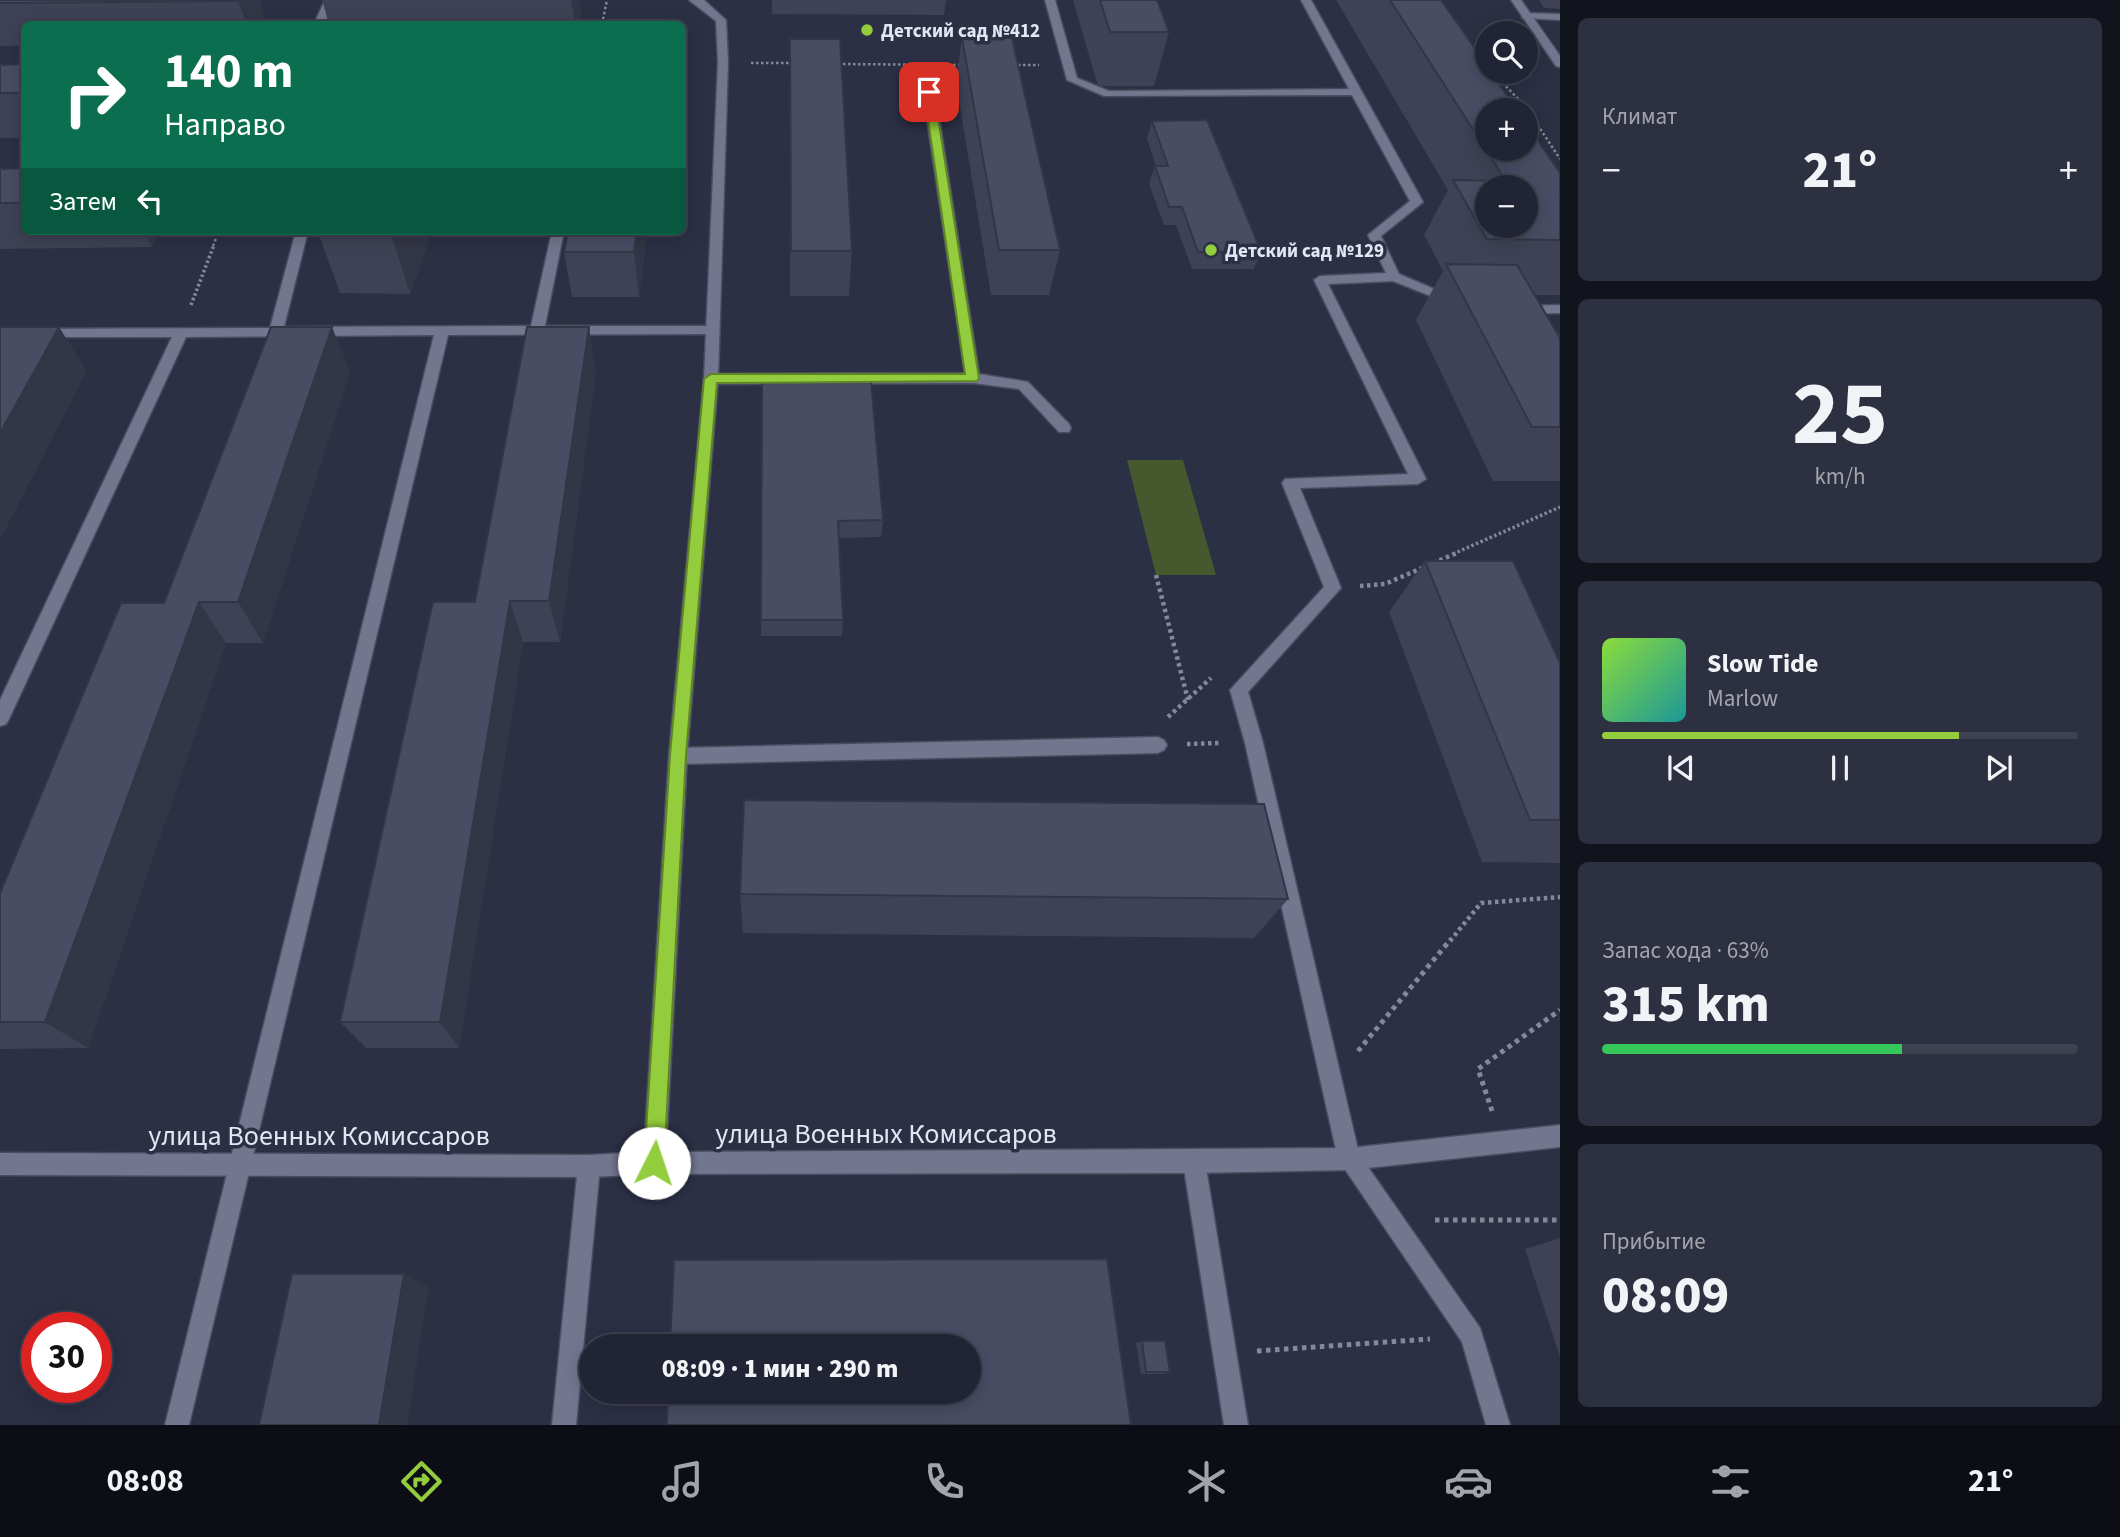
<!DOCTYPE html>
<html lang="ru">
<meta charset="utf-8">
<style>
:root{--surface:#212434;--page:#2d3040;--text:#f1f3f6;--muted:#a2a4ac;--line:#3e414f;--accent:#93cd3d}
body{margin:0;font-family:"Source Sans 3",sans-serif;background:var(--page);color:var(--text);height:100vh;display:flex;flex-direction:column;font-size:26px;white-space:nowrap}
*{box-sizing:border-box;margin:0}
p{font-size:23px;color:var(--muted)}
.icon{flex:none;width:38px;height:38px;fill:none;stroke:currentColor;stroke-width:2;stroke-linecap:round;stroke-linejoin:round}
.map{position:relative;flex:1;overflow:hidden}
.details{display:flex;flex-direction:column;gap:18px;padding:18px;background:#12141d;width:560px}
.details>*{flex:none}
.top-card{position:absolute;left:21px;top:21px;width:665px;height:214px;border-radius:10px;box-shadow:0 4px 18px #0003,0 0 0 2px var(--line);background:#0b6e4f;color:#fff;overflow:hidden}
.tools{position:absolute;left:1475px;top:21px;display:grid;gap:14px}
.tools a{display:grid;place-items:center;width:63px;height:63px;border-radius:50%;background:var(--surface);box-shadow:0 4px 18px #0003,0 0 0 2px var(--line);font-size:35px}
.speed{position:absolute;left:21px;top:1312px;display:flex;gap:14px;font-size:35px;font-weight:700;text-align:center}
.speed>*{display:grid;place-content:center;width:91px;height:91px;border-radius:50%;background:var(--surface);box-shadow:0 4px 18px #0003,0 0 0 2px var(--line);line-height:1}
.speed .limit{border:10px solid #d22;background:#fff;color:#111}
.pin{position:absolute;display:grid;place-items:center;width:60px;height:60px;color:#fff;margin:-30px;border-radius:14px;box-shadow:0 4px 10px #0006}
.me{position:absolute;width:77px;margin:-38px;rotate:4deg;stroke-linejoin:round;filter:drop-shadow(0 0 5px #0008)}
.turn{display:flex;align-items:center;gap:24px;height:147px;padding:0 28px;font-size:32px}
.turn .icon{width:91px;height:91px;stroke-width:2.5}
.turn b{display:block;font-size:49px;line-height:60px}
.then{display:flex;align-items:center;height:66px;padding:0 28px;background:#0003;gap:14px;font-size:26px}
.big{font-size:52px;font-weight:800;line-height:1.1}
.details .widget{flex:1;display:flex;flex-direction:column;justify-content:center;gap:10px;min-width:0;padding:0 24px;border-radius:10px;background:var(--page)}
.details .dial{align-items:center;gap:0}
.dial b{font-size:91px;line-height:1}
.song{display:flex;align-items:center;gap:21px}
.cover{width:84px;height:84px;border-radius:10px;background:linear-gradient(135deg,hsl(90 70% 55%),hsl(180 70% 35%))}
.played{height:7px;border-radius:4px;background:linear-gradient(90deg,var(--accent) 75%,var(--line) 75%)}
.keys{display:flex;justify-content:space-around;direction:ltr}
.heat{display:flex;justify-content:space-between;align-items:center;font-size:38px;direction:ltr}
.charge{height:10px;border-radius:5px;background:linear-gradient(90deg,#34c759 63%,var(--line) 0)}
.trip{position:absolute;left:579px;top:1334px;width:402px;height:70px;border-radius:35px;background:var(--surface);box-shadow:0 4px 18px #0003,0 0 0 2px var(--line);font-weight:800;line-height:70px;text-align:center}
.tab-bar{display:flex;height:112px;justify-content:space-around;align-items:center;background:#0d0e15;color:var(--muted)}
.tab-bar .icon{width:49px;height:49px}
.tab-bar .selected{color:var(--accent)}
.tab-bar b{font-size:32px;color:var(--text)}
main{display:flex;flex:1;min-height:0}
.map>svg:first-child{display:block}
.green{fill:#45582e}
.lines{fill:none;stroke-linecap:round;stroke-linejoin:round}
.service-casing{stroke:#4a4d5f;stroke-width:3}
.minor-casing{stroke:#4a4d5f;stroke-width:3}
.path-far3{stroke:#848899;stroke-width:2.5;stroke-dasharray:2.5 2.5;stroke-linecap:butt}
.path-far2{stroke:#848899;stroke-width:3.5;stroke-dasharray:2.5 2.5;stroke-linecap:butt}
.path-far1{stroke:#848899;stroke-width:4.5;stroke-dasharray:3.5 3.5;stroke-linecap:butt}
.path{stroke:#848899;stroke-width:5;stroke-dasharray:4.5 4.5;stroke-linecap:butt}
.service{fill:#72768f;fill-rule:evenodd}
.minor{fill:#72768f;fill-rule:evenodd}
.wall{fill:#3f4256}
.shaded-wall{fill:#333646}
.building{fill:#494d64;stroke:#333646;stroke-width:2;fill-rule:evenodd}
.route{fill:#93cd3d;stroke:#608528;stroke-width:2}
.poi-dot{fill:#93cd3d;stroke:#2c3045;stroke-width:2.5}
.labels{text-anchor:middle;stroke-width:7;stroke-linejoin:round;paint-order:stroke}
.far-poi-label{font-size:19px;font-weight:bold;fill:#e2e5f3;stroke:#2c3045;text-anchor:start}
.near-street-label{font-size:28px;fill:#e2e5f3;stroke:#2c3045}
</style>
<main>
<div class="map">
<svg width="1560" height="1425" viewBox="0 0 1560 1425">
<rect width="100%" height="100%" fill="#2c3045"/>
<!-- green -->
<path class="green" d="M1127 460H1183L1216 575H1156Z"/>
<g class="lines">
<defs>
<g id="service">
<path d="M325 0H335L324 24H314Z"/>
<path d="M1045 0H1055L1077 78 1109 91 1349 89 1301 0H1311L1423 202 1381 236 1399 274 1460 300 1458 303H1448L1393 281 1328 284 1426 479 1418 484 1300 488 1341 588 1248 692 1263 743 1359 1154 1480 1328 1510 1425H1486L1462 1342 1338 1159 1245 743 1230 690 1324 587 1282 483 1285 479 1408 474 1314 280 1320 276 1386 273 1368 235 1410 201 1352 95 1104 96 1067 80Z"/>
<path d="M1526 13 1560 14V20L1522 18V14Z"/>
<path d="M929 89 935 92 979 374 1028 382 1069 424 1071 428 1069 432H1059L1019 389 973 383 711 384 704 379 711 374 965 373 923 92Z"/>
<path d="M296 231H308L284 327 531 326 552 231H564L545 326H710L717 330 710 334 448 335 189 1425H165L434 335 186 337 9 719 6 724 0 726V700L172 337H0V329L270 328Z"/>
<path d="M1560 305V313L1521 314 1514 310 1521 306Z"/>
<path d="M1158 737 1164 740 1167 745 1164 750 1158 753 678 764 672 761 669 756 672 751 678 748Z"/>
<path d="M1194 1151 1202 1154 1205 1162 1248 1425H1224L1183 1162 1186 1154Z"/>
<path d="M589 1155 597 1158 600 1166 576 1425H552L578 1166 581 1158Z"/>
</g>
<g id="minor">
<path d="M689 0H704L726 20 728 62 718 379 687 756 666 1152 1349 1148 1560 1125V1147L1349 1170 1194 1173 654 1174 589 1177 0 1175V1153L589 1155 644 1152 669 756 704 379 718 62 716 21Z"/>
<path d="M1511 0H1521L1560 56V67L1556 66Z"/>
</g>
</defs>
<!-- service casing -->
<use href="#service" class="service-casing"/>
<!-- minor casing -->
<use href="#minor" class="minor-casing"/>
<!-- path-far3 -->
<g class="path-far3">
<path d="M602 24 607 0"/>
<path d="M751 63H794"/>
<path d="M838 64 962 65"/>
<path d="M1013 65H1039"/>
<path d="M1492 72 1526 107 1560 159"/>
<path d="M213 246 219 231"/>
</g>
<!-- path-far2 -->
<g class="path-far2">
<path d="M191 305 214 245"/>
<path d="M1453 554 1560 507"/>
</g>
<!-- path-far1 -->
<g class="path-far1">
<path d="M1433 563 1457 553"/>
<path d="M1156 575 1188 700"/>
<path d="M1360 586 1385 584 1422 568"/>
<path d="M1168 717 1211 678"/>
<path d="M1187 744 1220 743"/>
<path d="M1450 941 1481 903 1560 897"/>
</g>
<!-- path -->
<g class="path">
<path d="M1358 1051 1451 939"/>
<path d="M1492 1111 1478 1069 1560 1010"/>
<path d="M1435 1220H1560"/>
<path d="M1257 1351 1430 1339"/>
</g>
<!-- service -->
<use href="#service" class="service"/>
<!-- minor -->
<use href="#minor" class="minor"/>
</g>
<!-- wall -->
<g class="wall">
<path d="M0 0H259L266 20 264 24H24V46H0Z"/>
<path d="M322 0H579L582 20 581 24H329Z"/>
<path d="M772 0H946L944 15 772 14Z"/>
<path d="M1073 0H1157L1169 32 1154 86H1098Z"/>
<path d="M1336 0H1441L1560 173V295H1535L1560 338V481H1493L1416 320 1443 271 1424 235 1448 190Z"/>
<path d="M1539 0H1560V9L1544 8Z"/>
<path d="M962 38 1060 250 1049 295H991L956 82Z"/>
<path d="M24 64V138H0V65Z"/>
<path d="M790 83 852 251 849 296H790Z"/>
<path d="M1152 121 1261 251 1254 269H1192L1176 225H1164L1149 184 1155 166H1156L1147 139Z"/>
<path d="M24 168V231H160L152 247 0 249V169Z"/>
<path d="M432 231 410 294 340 293 318 232Z"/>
<path d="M647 231 639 297H572L564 252Z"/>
<path d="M596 371 560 642H523L459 1048H366L340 1022Z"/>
<path d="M350 372 263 643H226L88 1048 0 1049V893L164 603Z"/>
<path d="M871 380 883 520 881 537 839 538 843 620 842 636H761V620Z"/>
<path d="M1425 561 1560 663V863L1482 862 1389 612Z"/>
<path d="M740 894 1288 899 1254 938 743 933Z"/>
<path d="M1560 1238V1357L1525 1249Z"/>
<path d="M1142 1341 1170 1372 1164 1374H1141L1136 1343Z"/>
</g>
<!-- shaded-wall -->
<g class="shaded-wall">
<path d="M239 0H259L266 20 264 24H247L238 1Z"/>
<path d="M571 0H579L582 20 581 24H575Z"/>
<path d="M144 231H160L152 247Z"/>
<path d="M392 231H432L410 294 391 233Z"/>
<path d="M637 231H647L639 297 634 252Z"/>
<path d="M59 327 87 371 0 540V433Z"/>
<path d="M332 327 350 372 263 643 238 602Z"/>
<path d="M589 327 596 371 560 642 549 601Z"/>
<path d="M510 601 523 642 459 1048 440 1022Z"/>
<path d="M199 602 226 643 88 1048 45 1022Z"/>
<path d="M404 1274 429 1287 407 1425H379Z"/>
</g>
<!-- building -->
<g class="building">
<path d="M0 0H239L238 1 0 3Z"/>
<path d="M1100 0H1157L1169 32H1110Z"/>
<path d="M1390 0H1441L1488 67V72H1491L1517 110H1488V149H1526V123L1560 173V240L1487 239 1453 180 1506 181ZM1488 187H1526V226H1488Z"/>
<path d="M609 19H665V24H608Z"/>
<path d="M962 38H1012L1060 250H999Z"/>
<path d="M790 39H840L852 251H791Z"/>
<path d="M24 64V93H0V65Z"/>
<path d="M1207 120 1261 251 1198 252 1182 207H1169L1155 166H1168L1152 121Z"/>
<path d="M24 168V203H0V169Z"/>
<path d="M318 231H392L391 233 318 232Z"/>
<path d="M568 231H637L634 252H564Z"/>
<path d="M1446 264 1517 265 1560 338V427H1532Z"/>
<path d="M0 327H59L0 433Z"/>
<path d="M271 327H332L238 602H199L45 1022H0V893L121 603H164Z"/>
<path d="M527 327H589L549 601H510L440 1022H340L433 602H475Z"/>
<path d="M871 380 883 520 838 521 843 620H761L762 381Z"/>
<path d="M1425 561H1513L1560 663V820H1530Z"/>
<path d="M744 800 1264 804 1288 899 740 894Z"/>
<path d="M1107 1259 1131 1425H667L668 1391H970V1346H670L674 1260Z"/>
<path d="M292 1274H404L379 1425H259Z"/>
<path d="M1142 1341H1165L1170 1372H1146Z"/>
</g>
<!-- route -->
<path class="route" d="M929 89 934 92 979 378 977 381 717 383 686 755 664 1163 661 1170 654 1173 646 1170 644 1163 670 755 704 379 711 374H965L924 92Z"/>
<!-- markers -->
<g class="poi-dot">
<circle cx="867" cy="30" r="7"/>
<circle cx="1211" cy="250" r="7"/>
</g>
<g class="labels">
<!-- far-poi labels -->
<g class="far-poi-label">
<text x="881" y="37">Детский сад №412</text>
<text x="1225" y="257">Детский сад №129</text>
</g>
<!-- near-street labels -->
<g class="near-street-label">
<text x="886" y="1143">улица Военных Комиссаров</text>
<text x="319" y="1145">улица Военных Комиссаров</text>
</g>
</g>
</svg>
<div class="tools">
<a><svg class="icon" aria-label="search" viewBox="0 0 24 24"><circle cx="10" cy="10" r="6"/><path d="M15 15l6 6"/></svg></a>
<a>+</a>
<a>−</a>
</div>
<div class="speed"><div class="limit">30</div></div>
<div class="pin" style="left:929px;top:92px;background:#d93025"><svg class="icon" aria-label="arrive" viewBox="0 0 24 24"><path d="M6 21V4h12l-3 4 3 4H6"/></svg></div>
<svg class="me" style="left:654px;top:1163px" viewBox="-20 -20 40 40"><circle r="19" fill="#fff"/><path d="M0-13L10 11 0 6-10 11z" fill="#93cd3d"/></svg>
<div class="trip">08:09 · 1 мин · 290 m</div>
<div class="top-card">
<div class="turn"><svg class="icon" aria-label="right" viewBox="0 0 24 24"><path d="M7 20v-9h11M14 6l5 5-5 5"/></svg><div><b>140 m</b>Направо</div></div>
<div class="then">Затем<svg class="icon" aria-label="left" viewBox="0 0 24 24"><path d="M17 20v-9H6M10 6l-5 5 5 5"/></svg></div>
</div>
</div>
<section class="details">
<div class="widget"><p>Климат</p>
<div class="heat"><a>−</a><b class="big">21°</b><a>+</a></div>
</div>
<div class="widget dial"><b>25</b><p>km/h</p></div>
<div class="widget">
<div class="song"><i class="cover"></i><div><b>Slow Tide</b><p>Marlow</p></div></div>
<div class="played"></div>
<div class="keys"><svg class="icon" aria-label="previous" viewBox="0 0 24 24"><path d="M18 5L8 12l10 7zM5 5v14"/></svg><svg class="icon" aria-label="pause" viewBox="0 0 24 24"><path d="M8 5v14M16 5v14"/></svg><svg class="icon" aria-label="next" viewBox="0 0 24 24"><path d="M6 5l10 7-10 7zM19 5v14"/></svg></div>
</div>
<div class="widget"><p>Запас хода · 63%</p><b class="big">315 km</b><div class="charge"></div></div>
<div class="widget"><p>Прибытие</p><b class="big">08:09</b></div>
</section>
</main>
<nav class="tab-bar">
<b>08:08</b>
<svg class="icon selected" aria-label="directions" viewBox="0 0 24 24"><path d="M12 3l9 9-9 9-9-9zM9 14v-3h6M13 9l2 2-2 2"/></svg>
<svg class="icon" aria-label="music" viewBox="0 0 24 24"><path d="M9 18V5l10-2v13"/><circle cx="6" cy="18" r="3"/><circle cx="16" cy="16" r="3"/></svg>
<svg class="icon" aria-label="phone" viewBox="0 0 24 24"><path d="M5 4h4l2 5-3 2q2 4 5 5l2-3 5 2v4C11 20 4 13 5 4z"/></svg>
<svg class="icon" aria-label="climate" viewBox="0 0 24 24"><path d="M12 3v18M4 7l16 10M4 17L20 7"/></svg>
<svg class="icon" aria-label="car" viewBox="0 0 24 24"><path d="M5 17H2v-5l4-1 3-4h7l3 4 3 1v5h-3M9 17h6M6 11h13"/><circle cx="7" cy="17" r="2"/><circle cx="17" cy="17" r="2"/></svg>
<svg class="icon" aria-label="filters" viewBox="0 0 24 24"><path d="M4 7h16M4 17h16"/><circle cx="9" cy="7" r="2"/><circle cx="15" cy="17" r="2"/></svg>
<b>21°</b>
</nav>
